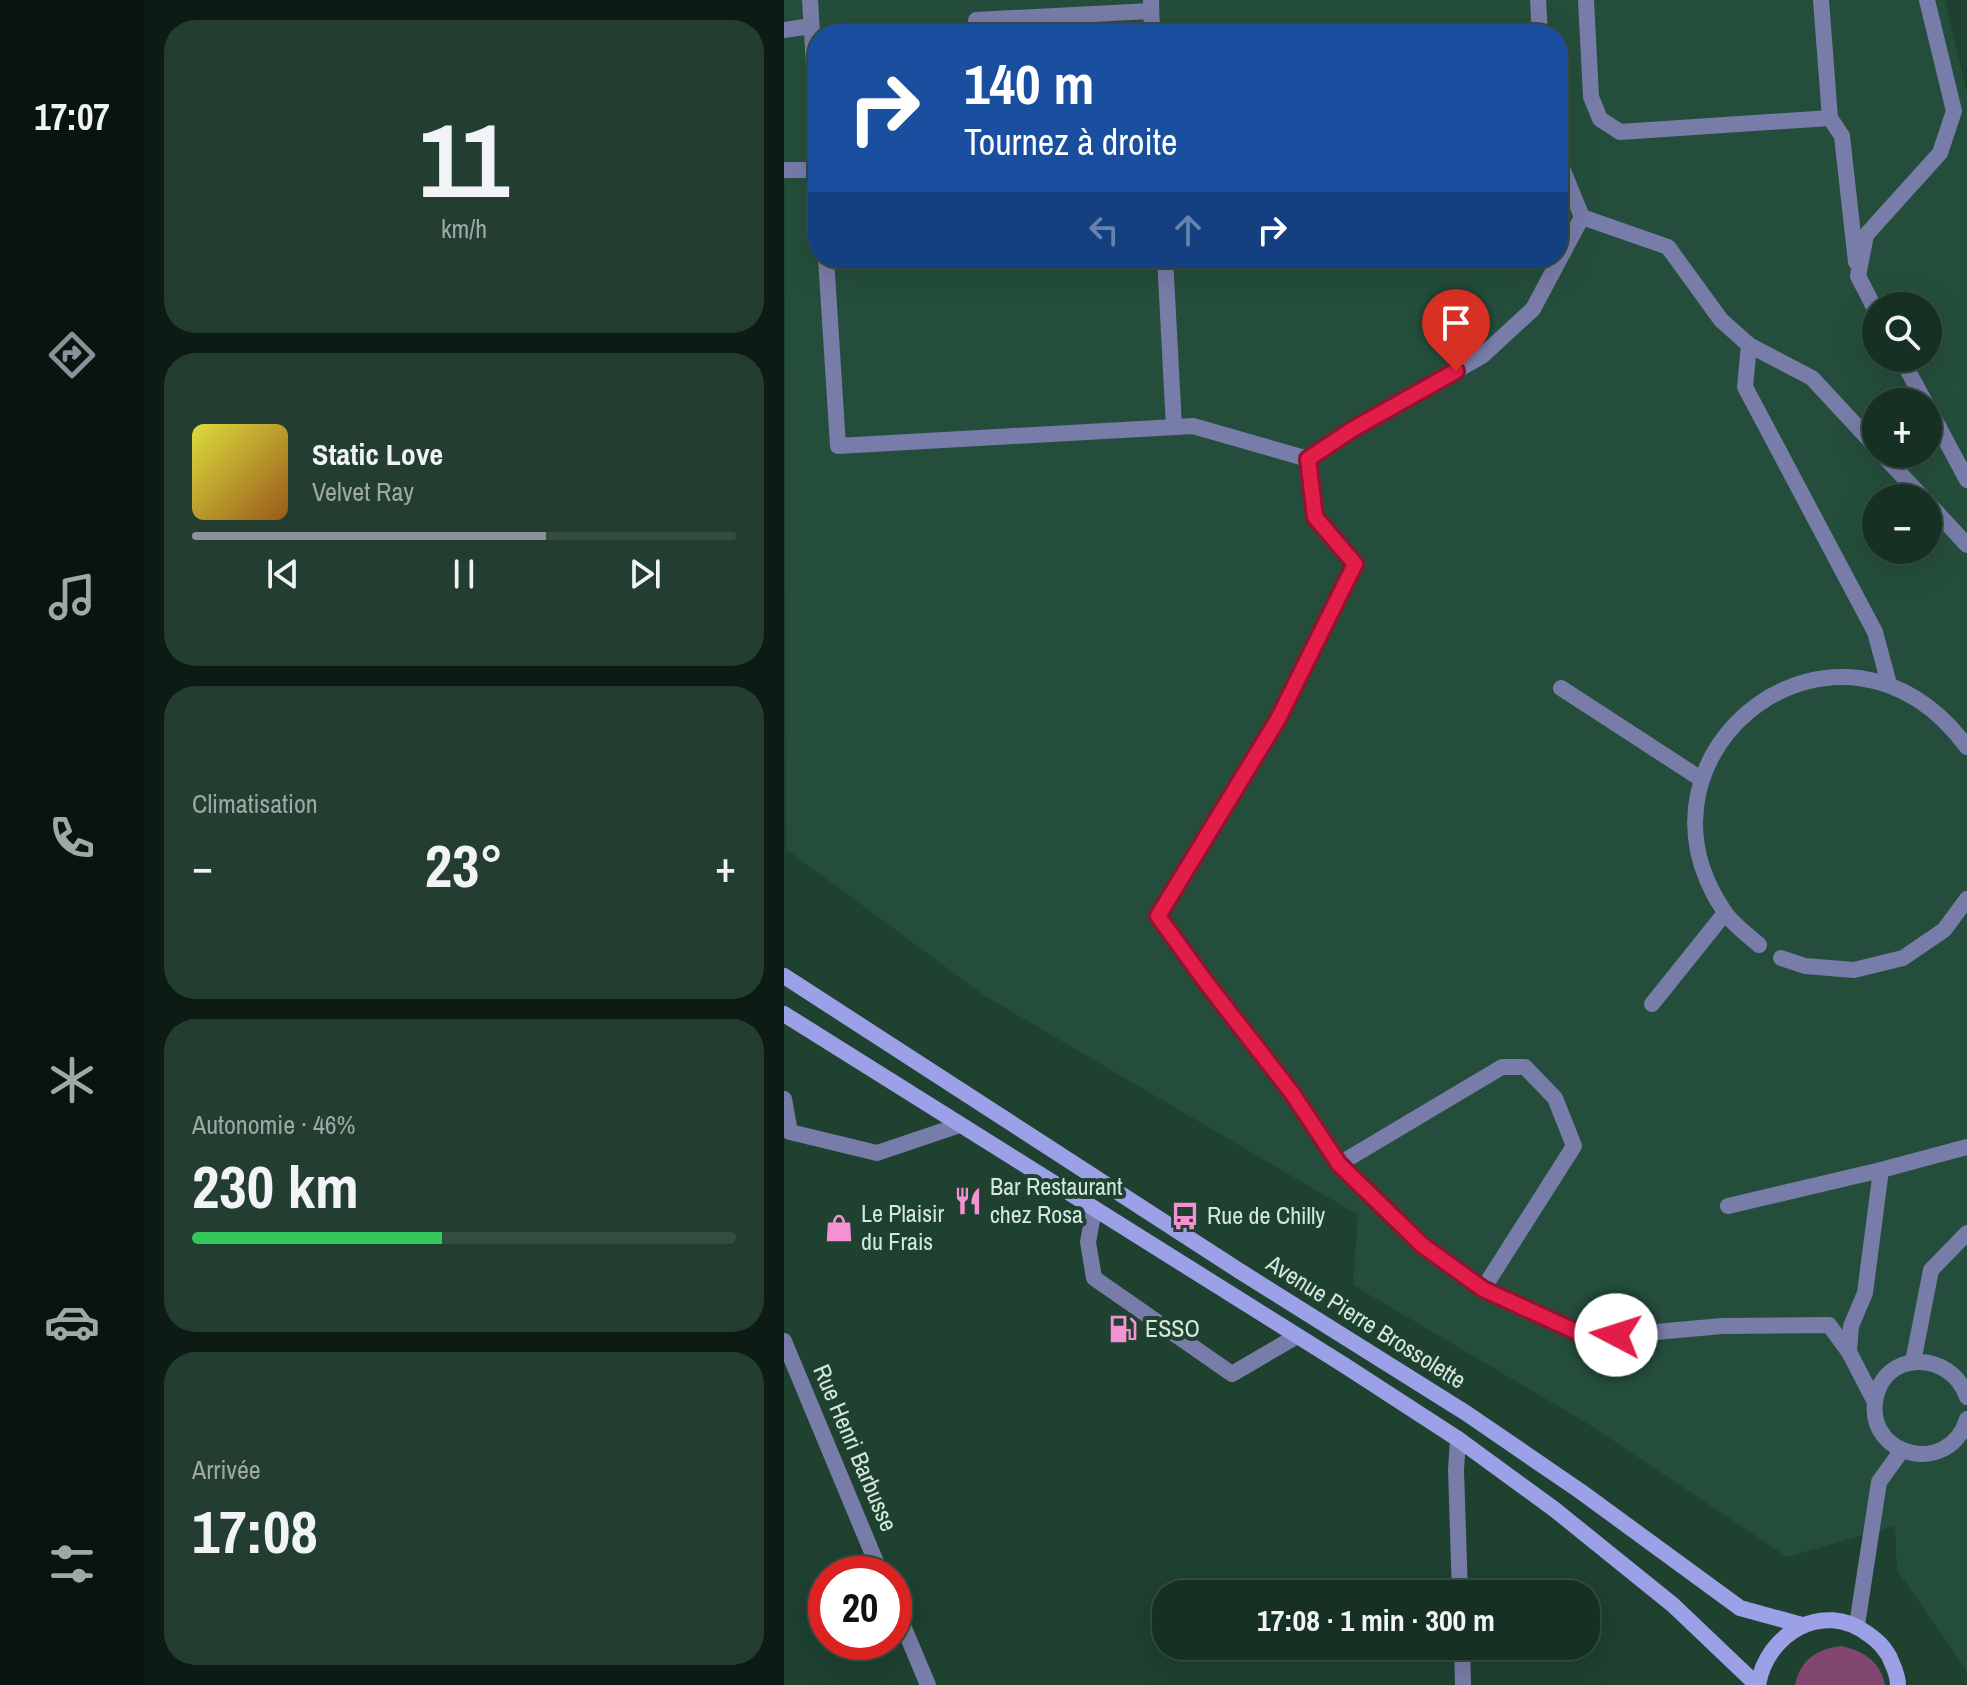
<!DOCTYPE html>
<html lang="fr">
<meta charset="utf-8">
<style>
:root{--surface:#163124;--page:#233d31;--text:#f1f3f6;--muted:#9ea9a6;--line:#354c41;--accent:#8c9099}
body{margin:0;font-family:"Archivo Narrow",sans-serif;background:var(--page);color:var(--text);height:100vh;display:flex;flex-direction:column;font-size:30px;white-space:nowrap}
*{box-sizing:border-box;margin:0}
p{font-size:26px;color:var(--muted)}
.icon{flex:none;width:44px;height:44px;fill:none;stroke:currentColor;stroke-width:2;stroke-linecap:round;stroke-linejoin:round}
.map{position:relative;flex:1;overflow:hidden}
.sheet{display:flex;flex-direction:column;gap:20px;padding:20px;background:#0c1b14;width:640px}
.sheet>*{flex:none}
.hud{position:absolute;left:24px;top:24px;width:760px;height:244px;border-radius:32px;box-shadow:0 8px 32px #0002,0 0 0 2px var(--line);background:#1a4fa0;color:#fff;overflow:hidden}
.controls{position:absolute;left:1078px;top:292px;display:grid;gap:16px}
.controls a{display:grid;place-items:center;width:80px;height:80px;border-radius:50%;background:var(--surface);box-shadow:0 8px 32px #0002,0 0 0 2px var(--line);font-size:40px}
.speed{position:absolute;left:24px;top:1556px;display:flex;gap:16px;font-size:40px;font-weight:700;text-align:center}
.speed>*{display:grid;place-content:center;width:104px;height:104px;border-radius:50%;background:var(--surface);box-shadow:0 8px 32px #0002,0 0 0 2px var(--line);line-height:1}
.speed .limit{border:12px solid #d22;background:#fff;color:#111}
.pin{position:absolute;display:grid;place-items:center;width:68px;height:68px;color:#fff;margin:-82px -34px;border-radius:50% 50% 50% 0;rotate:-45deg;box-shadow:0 0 8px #0007}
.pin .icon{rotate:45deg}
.me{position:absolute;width:88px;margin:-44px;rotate:275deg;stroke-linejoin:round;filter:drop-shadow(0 0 6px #0008)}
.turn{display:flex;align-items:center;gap:28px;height:168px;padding:0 24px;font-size:36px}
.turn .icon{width:104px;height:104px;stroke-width:2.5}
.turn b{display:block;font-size:56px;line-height:68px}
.lanes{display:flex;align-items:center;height:76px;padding:0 24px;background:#0003;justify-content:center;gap:40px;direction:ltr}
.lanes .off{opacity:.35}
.big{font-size:60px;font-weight:700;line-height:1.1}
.sheet .card{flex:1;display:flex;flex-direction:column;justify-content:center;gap:12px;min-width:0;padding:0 28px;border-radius:32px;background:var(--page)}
.sheet .dial{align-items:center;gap:0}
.dial b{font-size:104px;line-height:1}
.song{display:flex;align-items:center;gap:24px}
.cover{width:96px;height:96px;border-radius:12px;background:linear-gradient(135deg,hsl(60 70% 55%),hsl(30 70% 35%))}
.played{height:8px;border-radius:4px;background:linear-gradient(90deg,var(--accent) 65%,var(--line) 65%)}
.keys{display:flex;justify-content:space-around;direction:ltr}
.heat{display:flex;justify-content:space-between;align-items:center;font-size:44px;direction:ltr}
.charge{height:12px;border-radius:6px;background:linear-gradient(90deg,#34c759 46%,var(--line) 0)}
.trip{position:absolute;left:368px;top:1580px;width:448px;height:80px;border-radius:32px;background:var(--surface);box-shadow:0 8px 32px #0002,0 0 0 2px var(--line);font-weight:700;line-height:80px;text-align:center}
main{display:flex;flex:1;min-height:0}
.dock{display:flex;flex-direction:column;width:144px;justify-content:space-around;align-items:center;background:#09140e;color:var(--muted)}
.dock .icon{width:56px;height:56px}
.dock .on{color:var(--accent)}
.dock b{font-size:36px;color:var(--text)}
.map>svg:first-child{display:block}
.built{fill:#244e3b;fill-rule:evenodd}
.green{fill:#82476f}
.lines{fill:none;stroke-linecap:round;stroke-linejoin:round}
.service{stroke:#787ca8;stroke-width:16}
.minor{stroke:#787ca8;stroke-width:16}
.secondary{stroke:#9ca1e7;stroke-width:16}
.route-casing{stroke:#92132f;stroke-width:20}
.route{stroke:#e11d48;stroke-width:14}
.labels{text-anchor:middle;stroke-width:8;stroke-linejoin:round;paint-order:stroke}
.poi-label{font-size:24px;fill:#d5e8dd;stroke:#1e4130;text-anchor:start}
.street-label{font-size:24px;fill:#d5e8dd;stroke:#1e4130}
</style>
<main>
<nav class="dock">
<b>17:07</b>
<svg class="icon on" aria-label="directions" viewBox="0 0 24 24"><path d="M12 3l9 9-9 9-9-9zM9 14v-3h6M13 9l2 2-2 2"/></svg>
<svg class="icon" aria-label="music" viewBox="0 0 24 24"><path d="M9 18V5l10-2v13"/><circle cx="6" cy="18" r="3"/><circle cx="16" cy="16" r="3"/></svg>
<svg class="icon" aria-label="phone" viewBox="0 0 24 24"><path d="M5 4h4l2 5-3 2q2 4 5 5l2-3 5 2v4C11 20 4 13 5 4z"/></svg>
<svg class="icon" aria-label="climate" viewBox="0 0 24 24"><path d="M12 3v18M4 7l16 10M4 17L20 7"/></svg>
<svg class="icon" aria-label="car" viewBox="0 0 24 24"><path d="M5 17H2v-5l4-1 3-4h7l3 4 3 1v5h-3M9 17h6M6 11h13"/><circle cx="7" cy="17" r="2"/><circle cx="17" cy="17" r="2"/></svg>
<svg class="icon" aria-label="filters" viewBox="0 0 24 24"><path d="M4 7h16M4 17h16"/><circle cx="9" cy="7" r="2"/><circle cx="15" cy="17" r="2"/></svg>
</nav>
<section class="sheet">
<div class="card dial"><b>11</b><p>km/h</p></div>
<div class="card">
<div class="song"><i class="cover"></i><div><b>Static Love</b><p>Velvet Ray</p></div></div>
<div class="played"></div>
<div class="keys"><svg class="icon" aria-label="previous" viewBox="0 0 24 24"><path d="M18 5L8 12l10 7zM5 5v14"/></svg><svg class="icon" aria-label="pause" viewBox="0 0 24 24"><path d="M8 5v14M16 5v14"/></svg><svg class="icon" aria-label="next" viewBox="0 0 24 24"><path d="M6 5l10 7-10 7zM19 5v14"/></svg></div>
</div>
<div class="card"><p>Climatisation</p>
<div class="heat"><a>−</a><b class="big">23°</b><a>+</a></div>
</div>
<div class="card"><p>Autonomie · 46%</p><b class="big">230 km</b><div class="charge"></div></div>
<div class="card"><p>Arrivée</p><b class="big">17:08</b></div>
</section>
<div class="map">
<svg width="1183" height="1685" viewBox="0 0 1183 1685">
<rect width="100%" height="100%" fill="#1e4130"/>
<!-- built -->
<path class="built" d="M0 0H1161L1183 93V1671L1113 1570 1111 1526 1003 1557 806 1425 569 1285 574 1215 201 996 2 849ZM34 34H774V258H34ZM1092 306H1144V358H1092ZM1092 402H1144V454H1092ZM1092 498H1144V550H1092Z"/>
<!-- green -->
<path class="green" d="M1057 1646C1080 1651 1096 1661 1101 1685H1011C1016 1660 1033 1649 1057 1646Z"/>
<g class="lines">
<!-- service -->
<g class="service">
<path d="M26 0 34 131"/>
<path d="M367 0 368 34"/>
<path d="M754 0 756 34"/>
<path d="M802 0 807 97 816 119 836 132 1046 118"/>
<path d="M1037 0 1046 118 1058 136 1072 262"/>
<path d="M192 20 367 11"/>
<path d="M0 30 27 26"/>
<path d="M774 158 798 217 884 247 937 320 965 345 1028 378 1092 447"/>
<path d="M0 170H34"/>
<path d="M798 217 749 309 698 356 569 429 524 459 531 517 571 564 494 719 374 916 421 981 508 1093 555 1164 638 1245 699 1289 806 1338 938 1326 1045 1325 1065 1352 1091 1402"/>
<path d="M42 258 54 446 409 426 524 459"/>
<path d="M381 258 390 427"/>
<path d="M1092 311 1074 276 1082 235 1156 153 1170 111 1143 0"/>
<path d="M965 345 961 387 1091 632 1105 684"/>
<path d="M1117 358 1141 402"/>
<path d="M1144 407 1183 480"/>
<path d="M1098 454 1139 498"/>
<path d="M1144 503 1183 545"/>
<path d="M777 688 917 779"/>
<path d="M975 945C964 935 948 924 940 911 831 750 1057 577 1183 747"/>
<path d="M997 958 1021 966 1070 970 1119 958 1160 930 1183 899"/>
<path d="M868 1004 941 913"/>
<path d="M0 1099 6 1132 93 1153 176 1125"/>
<path d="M555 1164 718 1067H741L771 1098 790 1146 699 1289"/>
<path d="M1097 1170 1183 1147"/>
<path d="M944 1206 1097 1170 1081 1293 1067 1326 1065 1352"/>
<path d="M310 1210 304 1242 310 1278 448 1374 513 1336"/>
<path d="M1129 1362 1147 1270 1183 1233"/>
<path d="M1183 1397C1167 1350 1098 1349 1091 1402 1084 1458 1166 1476 1183 1419"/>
<path d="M1073 1625 1095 1482 1118 1450"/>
</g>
<!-- minor -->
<g class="minor">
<path d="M0 1341 97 1574"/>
<path d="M674 1439 672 1470 676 1594"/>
<path d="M110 1604 144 1685"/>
<path d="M678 1646 679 1685"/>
</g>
<!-- secondary -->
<g class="secondary">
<path d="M0 976 454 1270 682 1413 796 1491 956 1608 1018 1625"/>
<path d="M0 1014 560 1365 674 1439 770 1509 889 1605 973 1685"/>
<path d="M974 1685C983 1633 1039 1600 1084 1634 1094 1641 1099 1646 1105 1656 1109 1666 1114 1674 1114 1685"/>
</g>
</g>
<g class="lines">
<defs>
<path id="route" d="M672 371 569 429 524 459 531 517 571 564 494 719 374 916 421 981 508 1093 555 1164 638 1245 699 1289 806 1338 832 1335"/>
</defs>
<!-- route casing -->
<use href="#route" class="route-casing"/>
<!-- route -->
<use href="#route" class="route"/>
</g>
<!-- icons -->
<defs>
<symbol id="restaurant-bare" viewBox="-9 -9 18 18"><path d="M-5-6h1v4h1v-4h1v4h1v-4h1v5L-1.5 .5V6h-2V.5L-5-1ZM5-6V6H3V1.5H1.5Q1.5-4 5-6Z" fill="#f491d3" stroke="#1e4130" stroke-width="2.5" paint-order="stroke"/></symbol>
<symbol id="bus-bare" viewBox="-9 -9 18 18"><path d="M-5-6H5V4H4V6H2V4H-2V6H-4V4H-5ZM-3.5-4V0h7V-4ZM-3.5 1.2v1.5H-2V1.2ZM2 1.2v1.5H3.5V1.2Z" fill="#f491d3" stroke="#1e4130" stroke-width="2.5" paint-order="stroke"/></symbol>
<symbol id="shop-bare" viewBox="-9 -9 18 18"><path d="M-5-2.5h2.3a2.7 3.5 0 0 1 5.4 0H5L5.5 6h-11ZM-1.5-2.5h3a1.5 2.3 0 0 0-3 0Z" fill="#f491d3" stroke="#1e4130" stroke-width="2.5" paint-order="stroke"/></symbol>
<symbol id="fuel-bare" viewBox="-9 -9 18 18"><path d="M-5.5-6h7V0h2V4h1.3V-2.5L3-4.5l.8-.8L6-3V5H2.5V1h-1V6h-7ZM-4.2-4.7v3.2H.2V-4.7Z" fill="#f491d3" stroke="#1e4130" stroke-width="2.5" paint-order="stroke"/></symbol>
</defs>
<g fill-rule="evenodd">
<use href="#restaurant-bare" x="164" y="1181" width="40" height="40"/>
<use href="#bus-bare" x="381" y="1196" width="40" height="40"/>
<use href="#shop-bare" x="35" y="1208" width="40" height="40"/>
<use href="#fuel-bare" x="319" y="1309" width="40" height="40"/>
</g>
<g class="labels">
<!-- poi labels -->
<g class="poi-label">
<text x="206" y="1195">Bar Restaurant<tspan x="206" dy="28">chez Rosa</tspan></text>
<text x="77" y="1222">Le Plaisir<tspan x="77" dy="28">du Frais</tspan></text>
<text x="423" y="1224">Rue de Chilly</text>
<text x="361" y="1337">ESSO</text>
</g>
<!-- street labels -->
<g class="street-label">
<text transform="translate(582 1322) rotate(32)" y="8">Avenue Pierre Brossolette</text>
<text transform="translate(71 1448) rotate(67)" y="8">Rue Henri Barbusse</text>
</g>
</g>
</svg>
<div class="controls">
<a><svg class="icon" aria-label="search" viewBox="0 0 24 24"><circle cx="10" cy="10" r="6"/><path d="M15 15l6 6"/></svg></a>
<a>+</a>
<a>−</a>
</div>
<div class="speed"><div class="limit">20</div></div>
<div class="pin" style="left:672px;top:371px;background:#d93025"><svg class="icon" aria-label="arrive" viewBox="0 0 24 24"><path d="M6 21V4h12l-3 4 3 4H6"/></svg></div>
<svg class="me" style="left:832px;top:1335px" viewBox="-20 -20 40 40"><circle r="19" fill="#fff"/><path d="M0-13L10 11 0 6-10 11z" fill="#e11d48"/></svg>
<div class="trip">17:08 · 1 min · 300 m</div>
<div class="hud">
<div class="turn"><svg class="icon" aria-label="right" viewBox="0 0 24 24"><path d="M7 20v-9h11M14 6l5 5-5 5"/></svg><div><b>140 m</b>Tournez à droite</div></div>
<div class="lanes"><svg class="icon off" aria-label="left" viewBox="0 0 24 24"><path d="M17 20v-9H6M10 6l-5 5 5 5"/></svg><svg class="icon off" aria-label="ahead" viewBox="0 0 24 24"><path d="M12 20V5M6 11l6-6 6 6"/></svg><svg class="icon" aria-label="right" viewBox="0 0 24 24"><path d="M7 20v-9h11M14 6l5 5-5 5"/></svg></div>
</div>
</div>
</main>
